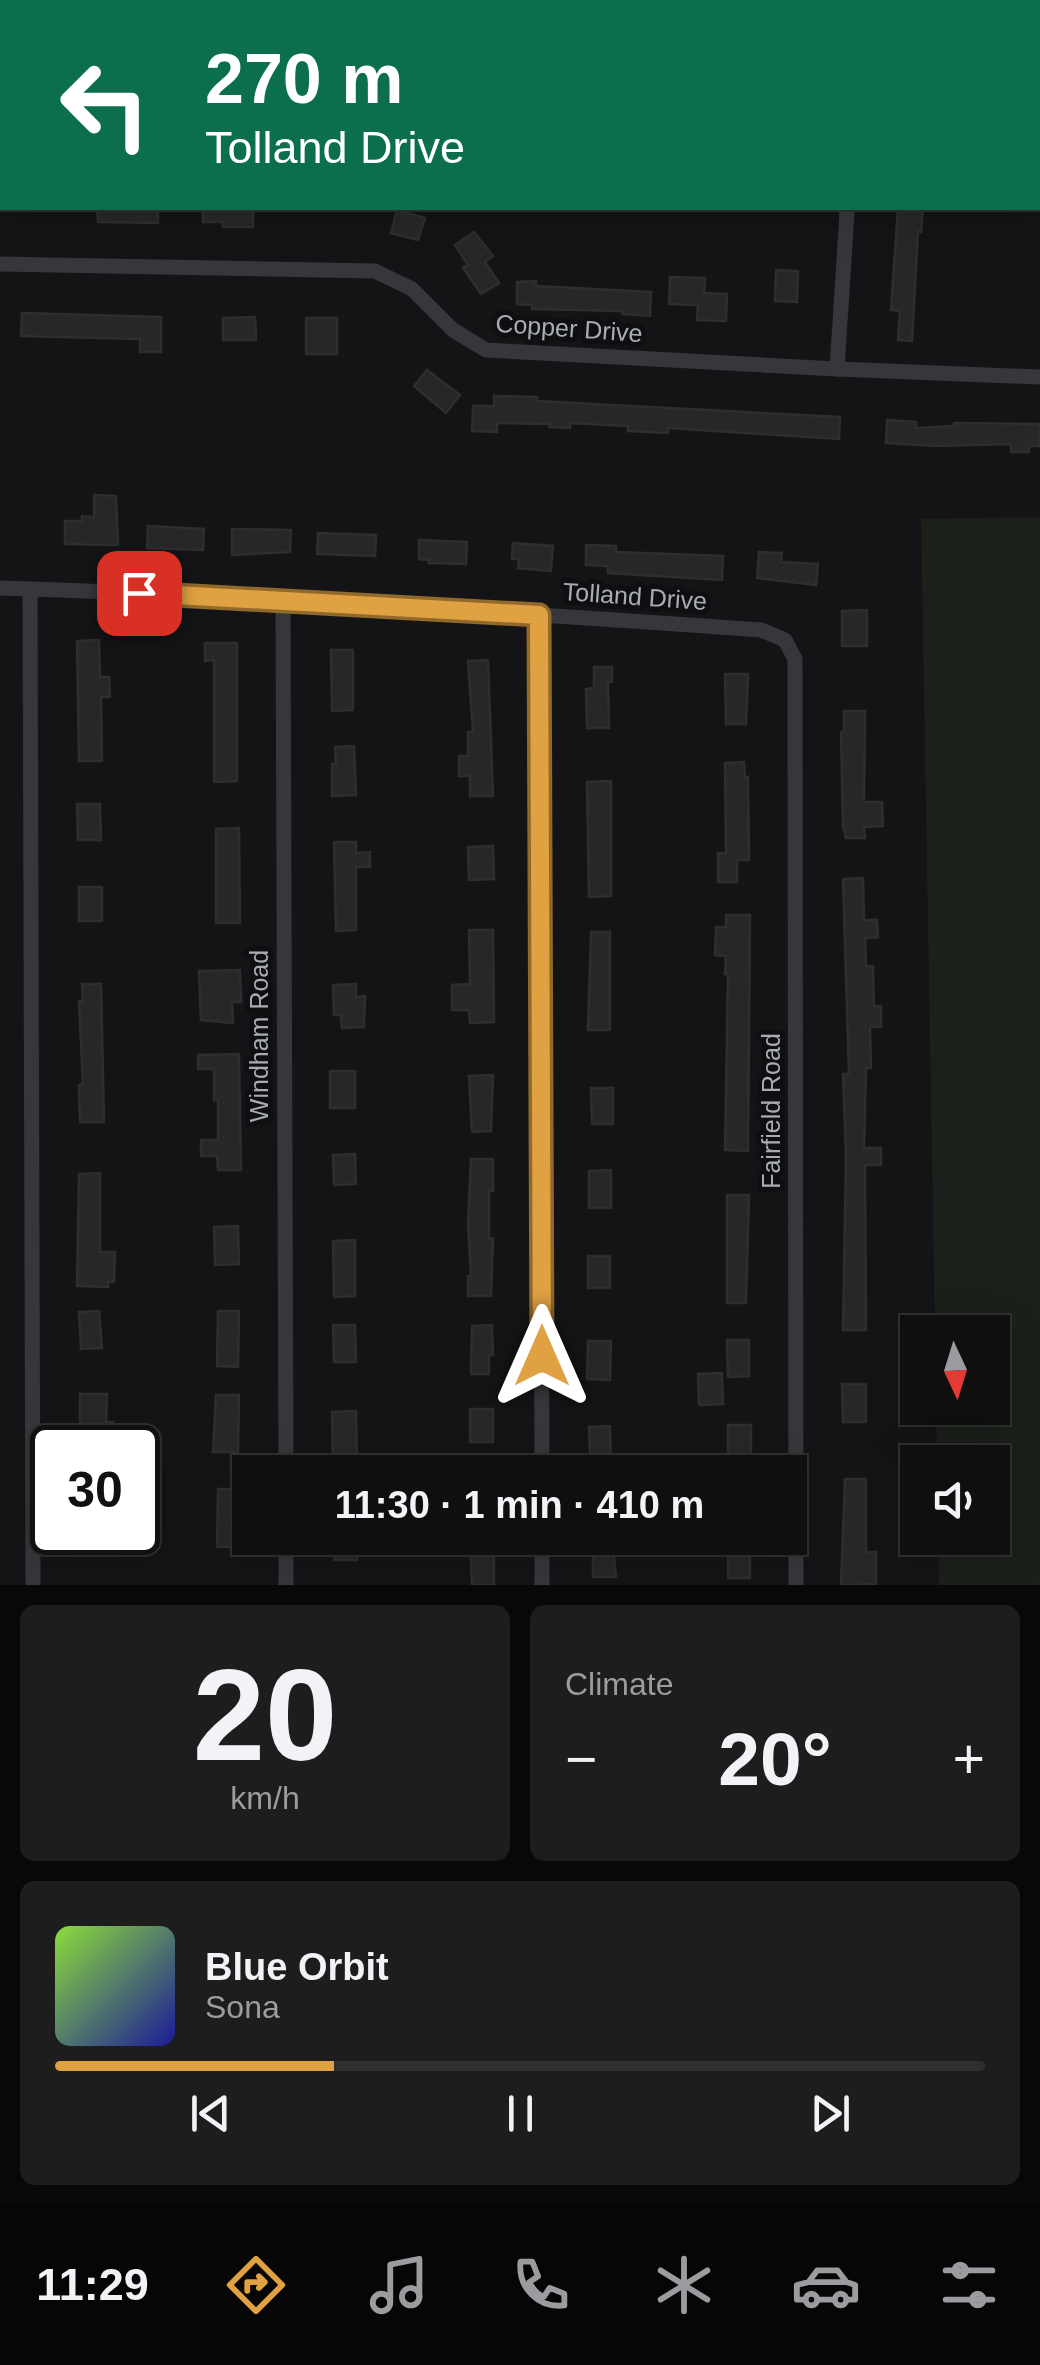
<!DOCTYPE html>
<meta charset="utf-8">
<style>
:root{--surface:#0f0f10;--page:#1d1d1e;--text:#f1f3f6;--muted:#9b9c9f;--line:#2f2f30;--accent:#dfa142}
body{margin:0;font-family:Helvetica,sans-serif;background:var(--page);color:var(--text);height:100vh;display:flex;flex-direction:column;font-size:38px;white-space:nowrap}
*{box-sizing:border-box;margin:0}
p{font-size:32px;color:var(--muted)}
.icon{flex:none;width:55px;height:55px;fill:none;stroke:currentColor;stroke-width:2;stroke-linecap:round;stroke-linejoin:round}
.map{position:relative;height:1585px;overflow:hidden}
.side{display:flex;flex-direction:column;gap:20px;padding:20px;background:#080809;flex:1}
.side>*{flex:none}
.top-card{position:absolute;left:0px;top:0px;width:1040px;height:210px;box-shadow:0 10px 40px #0002,0 0 0 2px var(--line);background:#0b6e4f;color:#fff;overflow:hidden}
.needle{width:65px;rotate:176deg}
.buttons{position:absolute;left:900px;top:1315px;display:grid;gap:20px}
.buttons a{display:grid;place-items:center;width:110px;height:110px;border-radius:0px;background:var(--surface);box-shadow:0 10px 40px #0002,0 0 0 2px var(--line);font-size:50px}
.speed{position:absolute;left:30px;top:1425px;display:flex;gap:20px;font-size:50px;font-weight:700;text-align:center}
.speed>*{display:grid;place-content:center;width:130px;height:130px;border-radius:50%;background:var(--surface);box-shadow:0 10px 40px #0002,0 0 0 2px var(--line);line-height:1}
.speed .limit{border:5px solid #111;border-radius:15px;background:#fff;color:#111}
.pin{position:absolute;display:grid;place-items:center;width:85px;height:85px;color:#fff;margin:-42px;border-radius:20px;box-shadow:0 5px 15px #0006}
.me{position:absolute;width:110px;margin:-55px;rotate:0deg;stroke-linejoin:round;filter:drop-shadow(0 0 8px #0008)}
.turn{display:flex;align-items:center;gap:35px;height:210px;padding:0 40px;font-size:45px}
.turn .icon{width:130px;height:130px;stroke-width:2.5}
.turn b{display:block;font-size:70px;line-height:85px}
.big{font-size:75px;font-weight:700;line-height:1.1}
.side .widget{flex:1;display:flex;flex-direction:column;justify-content:center;gap:15px;min-width:0;padding:0 35px;border-radius:15px;background:var(--page)}
.side .dial{align-items:center;gap:0}
.dial b{font-size:130px;line-height:1}
.song{display:flex;align-items:center;gap:30px}
.cover{width:120px;height:120px;border-radius:15px;background:linear-gradient(135deg,hsl(90 70% 55%),hsl(240 70% 35%))}
.played{height:10px;border-radius:5px;background:linear-gradient(90deg,var(--accent) 30%,var(--line) 30%)}
.keys{display:flex;justify-content:space-around;direction:ltr}
.heat{display:flex;justify-content:space-between;align-items:center;font-size:55px;direction:ltr}
.side .tiles{flex:1;display:grid;gap:20px;grid-template-columns:1fr 1fr}
.widget:last-child{grid-column:span 2}
.trip{position:absolute;left:232px;top:1455px;width:575px;height:100px;border-radius:0px;background:var(--surface);box-shadow:0 10px 40px #0002,0 0 0 2px var(--line);font-weight:700;line-height:100px;text-align:center}
.dock{display:flex;height:160px;justify-content:space-around;align-items:center;background:#060606;color:var(--muted)}
.dock .icon{width:70px;height:70px}
.dock .current{color:var(--accent)}
.dock b{font-size:45px;color:var(--text)}
.map>svg:first-child{display:block}
.green{fill:#1b201b}
.building{fill:#27272a;stroke:#2e2e31;stroke-width:2.5}
.lines{fill:none;stroke-linecap:round;stroke-linejoin:round}
.street{stroke:#36373a;stroke-width:15}
.route-casing{stroke:#91692b;stroke-width:25}
.route{stroke:#dfa142;stroke-width:18}
.labels{text-anchor:middle;stroke-width:10;stroke-linejoin:round;paint-order:stroke}
.street-label{font-size:25px;fill:#a7acb5;stroke:#0f0f11}
</style>
<div class="map">
<svg width="1040" height="1585" viewBox="0 0 1040 1585">
<rect width="100%" height="100%" fill="#141416"/>
<!-- green -->
<path class="green" d="M1040 517V1585H939L938 1538H992V1462H937L936 1408H992V1332H935L921 519Z"/>
<!-- building -->
<g class="building">
<path d="M97 208H158V223L98 222Z"/>
<path d="M203 208H253V227H223V222H203Z"/>
<path d="M898 208H923L921 232 918 231 912 341 898 340 900 311 891 310Z"/>
<path d="M397 210 425 218 418 240 391 233Z"/>
<path d="M474 232 493 256 485 262 499 283 481 294 463 268 468 265 455 245Z"/>
<path d="M776 270 798 271 797 302 775 301Z"/>
<path d="M670 277 705 278 704 293 727 294 726 321 697 320 698 305 669 304Z"/>
<path d="M536 281V286L651 292 650 316 622 314V311L532 309V305L517 304V282Z"/>
<path d="M22 313 161 317V352H140V339L21 336Z"/>
<path d="M255 317 256 340H223V318Z"/>
<rect x="306" y="318" width="31" height="36"/>
<path d="M427 370 460 395 446 413 414 386Z"/>
<path d="M494 396 537 397V401L840 417 839 439 668 428V433L628 431V426L570 423V428L549 427 550 424 497 423V432L472 431 473 406H494Z"/>
<path d="M887 420 916 422V428L954 426V423L1040 424V446H1029V452H1011V444L935 446 886 443Z"/>
<path d="M94 495 116 496 118 545 65 544V521H82V516L94 517Z"/>
<path d="M148 526 204 529 203 550 147 548Z"/>
<path d="M232 529 291 530 290 552 232 555Z"/>
<path d="M318 533 376 535 375 556 317 554Z"/>
<path d="M419 540 467 542 466 564 429 563V560L419 559Z"/>
<path d="M513 543 553 546 551 571 518 568 519 559H512Z"/>
<path d="M586 545 616 546V552L723 556 722 580 608 573V566L586 565Z"/>
<path d="M759 552 782 553 781 562 818 564 816 585 757 578Z"/>
<path d="M867 610V646H842V611Z"/>
<path d="M99 640 100 677H109L110 697H101L102 761H79L77 641Z"/>
<path d="M205 643H237V781L214 782V660L205 661Z"/>
<path d="M331 650H353V710L332 711Z"/>
<path d="M488 660 493 796H470V776H459V756H468V732H473L468 661Z"/>
<path d="M594 667H612V682H608L609 728H587L586 689 594 688Z"/>
<path d="M725 674H748L746 724H726Z"/>
<path d="M844 711H865L864 802H882L883 826 864 827 865 838H846L843 826 841 732H844Z"/>
<path d="M354 746 356 795 332 796V764H336L335 747Z"/>
<path d="M744 762 745 778 748 777 749 860H737V882H718V853H726L725 763Z"/>
<path d="M611 781V896L589 897 587 782Z"/>
<path d="M77 804H100L101 840H78Z"/>
<path d="M239 828 240 923H216V829Z"/>
<path d="M334 842H356V853L370 852V867H356V930L336 931Z"/>
<path d="M493 846 494 879 469 880 468 847Z"/>
<path d="M863 878 864 920H877L878 937 865 938 866 966H873L874 1006H881V1027H870L871 1068H866L864 1148H881V1165H865L866 1330H843L846 1157 843 1074H849L843 879Z"/>
<rect x="79" y="887" width="23" height="34"/>
<path d="M726 915H750L748 1151 725 1150 728 974H725L726 956 715 955 716 927H726Z"/>
<path d="M469 930H493L494 1022 470 1023 469 1010H452V985L470 984Z"/>
<path d="M591 932H610V1030H588Z"/>
<path d="M240 970 241 1002H232L233 1023 201 1020 199 971Z"/>
<path d="M82 984H101L104 1122H80L79 1085 83 1084 79 1001H83Z"/>
<path d="M356 984V997L365 996 364 1027 342 1028 341 1015H334L333 985Z"/>
<path d="M239 1054 241 1170H218L217 1156H201V1140H218V1100H214V1069H198V1055Z"/>
<rect x="330" y="1071" width="25" height="37"/>
<path d="M493 1075 491 1131 472 1132 469 1076Z"/>
<path d="M591 1088H613V1124H592Z"/>
<path d="M355 1154 356 1184 334 1185 333 1155Z"/>
<path d="M471 1159H493V1191H489V1239L493 1238 491 1296H468V1276H471L468 1223Z"/>
<path d="M611 1170V1208H589V1171Z"/>
<path d="M100 1173V1252H115L114 1282H108V1287L77 1286 79 1174Z"/>
<path d="M727 1195H749L746 1303H727Z"/>
<path d="M238 1226 239 1264 215 1265 214 1227Z"/>
<path d="M355 1240V1296L334 1297 333 1241Z"/>
<rect x="588" y="1256" width="22" height="32"/>
<path d="M99 1311 102 1348 81 1349 79 1312Z"/>
<path d="M218 1311H239L238 1367 217 1366Z"/>
<path d="M333 1325H355L356 1362H334Z"/>
<path d="M492 1325 493 1355H489V1374H471L472 1326Z"/>
<path d="M727 1340H749V1376L728 1377Z"/>
<path d="M588 1341H611L610 1380 587 1379Z"/>
<path d="M722 1373 723 1404 699 1405 698 1374Z"/>
<path d="M842 1384H866V1422H843Z"/>
<path d="M80 1394H107L106 1422H113V1447H80Z"/>
<path d="M216 1395H239L238 1452H213Z"/>
<rect x="470" y="1409" width="23" height="33"/>
<path d="M356 1411 357 1462H333L332 1412Z"/>
<rect x="728" y="1425" width="23" height="32"/>
<path d="M610 1426 611 1472H597L596 1455H590L589 1427Z"/>
<path d="M845 1479H866V1552H876V1584L841 1585Z"/>
<path d="M218 1489H240L239 1547H217Z"/>
<rect x="334" y="1538" width="23" height="22"/>
<path d="M470 1538H494V1585H472Z"/>
<path d="M593 1538H612L616 1577H593Z"/>
<rect x="728" y="1538" width="22" height="40"/>
</g>
<g class="lines">
<!-- street -->
<g class="street">
<path d="M0 264 375 271 412 289 453 330 486 350 837 369 1040 377"/>
<path d="M837 369 847 213 845 208"/>
<path d="M0 588C254 596 508 612 761 630L785 640 795 659 796 1585"/>
<path d="M30 589 33 1585"/>
<path d="M283 599 286 1472"/>
<path d="M539 615 542 1472"/>
<path d="M286 1538V1585"/>
<path d="M542 1538V1585"/>
</g>
</g>
<g class="lines">
<defs>
<path id="route" d="M139 593 539 615 542 1356"/>
</defs>
<!-- route casing -->
<use href="#route" class="route-casing"/>
<!-- route -->
<use href="#route" class="route"/>
</g>
<g class="labels">
<!-- street labels -->
<g class="street-label">
<text transform="translate(569 328) rotate(4)" y="9">Copper Drive</text>
<text transform="translate(635 596) rotate(4)" y="9">Tolland Drive</text>
<text transform="translate(259 1036) rotate(-90)" y="9">Windham Road</text>
<text transform="translate(771 1111) rotate(-90)" y="9">Fairfield Road</text>
</g>
</g>
</svg>
<div class="buttons">
<a><svg class="needle" viewBox="-14 -14 28 28"><path d="M0-13l5 13h-10z" fill="#e53935"/><path d="M0 13l5-13h-10z" fill="#9b9c9f"/></svg></a>
<a><svg class="icon" aria-label="sound" viewBox="0 0 24 24"><path d="M4 9h4l5-4v14l-5-4H4zM17 9q2 3 0 6"/></svg></a>
</div>
<div class="speed"><div class="limit">30</div></div>
<div class="pin" style="left:139px;top:593px;background:#d93025"><svg class="icon" aria-label="arrive" viewBox="0 0 24 24"><path d="M6 21V4h12l-3 4 3 4H6"/></svg></div>
<svg class="me" style="left:542px;top:1356px" viewBox="-20 -20 40 40"><path d="M0-17L14 15 0 8-14 15z" fill="#dfa142" stroke="#fff" stroke-width="4"/></svg>
<div class="trip">11:30 · 1 min · 410 m</div>
<div class="top-card">
<div class="turn"><svg class="icon" aria-label="left" viewBox="0 0 24 24"><path d="M17 20v-9H6M10 6l-5 5 5 5"/></svg><div><b>270 m</b>Tolland Drive</div></div>
</div>
</div>
<section class="side">
<div class="tiles">
<div class="widget dial"><b>20</b><p>km/h</p></div>
<div class="widget"><p>Climate</p>
<div class="heat"><a>−</a><b class="big">20°</b><a>+</a></div>
</div>
<div class="widget">
<div class="song"><i class="cover"></i><div><b>Blue Orbit</b><p>Sona</p></div></div>
<div class="played"></div>
<div class="keys"><svg class="icon" aria-label="previous" viewBox="0 0 24 24"><path d="M18 5L8 12l10 7zM5 5v14"/></svg><svg class="icon" aria-label="pause" viewBox="0 0 24 24"><path d="M8 5v14M16 5v14"/></svg><svg class="icon" aria-label="next" viewBox="0 0 24 24"><path d="M6 5l10 7-10 7zM19 5v14"/></svg></div>
</div>
</div>
</section>
<nav class="dock">
<b>11:29</b>
<svg class="icon current" aria-label="directions" viewBox="0 0 24 24"><path d="M12 3l9 9-9 9-9-9zM9 14v-3h6M13 9l2 2-2 2"/></svg>
<svg class="icon" aria-label="music" viewBox="0 0 24 24"><path d="M9 18V5l10-2v13"/><circle cx="6" cy="18" r="3"/><circle cx="16" cy="16" r="3"/></svg>
<svg class="icon" aria-label="phone" viewBox="0 0 24 24"><path d="M5 4h4l2 5-3 2q2 4 5 5l2-3 5 2v4C11 20 4 13 5 4z"/></svg>
<svg class="icon" aria-label="climate" viewBox="0 0 24 24"><path d="M12 3v18M4 7l16 10M4 17L20 7"/></svg>
<svg class="icon" aria-label="car" viewBox="0 0 24 24"><path d="M5 17H2v-5l4-1 3-4h7l3 4 3 1v5h-3M9 17h6M6 11h13"/><circle cx="7" cy="17" r="2"/><circle cx="17" cy="17" r="2"/></svg>
<svg class="icon" aria-label="filters" viewBox="0 0 24 24"><path d="M4 7h16M4 17h16"/><circle cx="9" cy="7" r="2"/><circle cx="15" cy="17" r="2"/></svg>
</nav>
